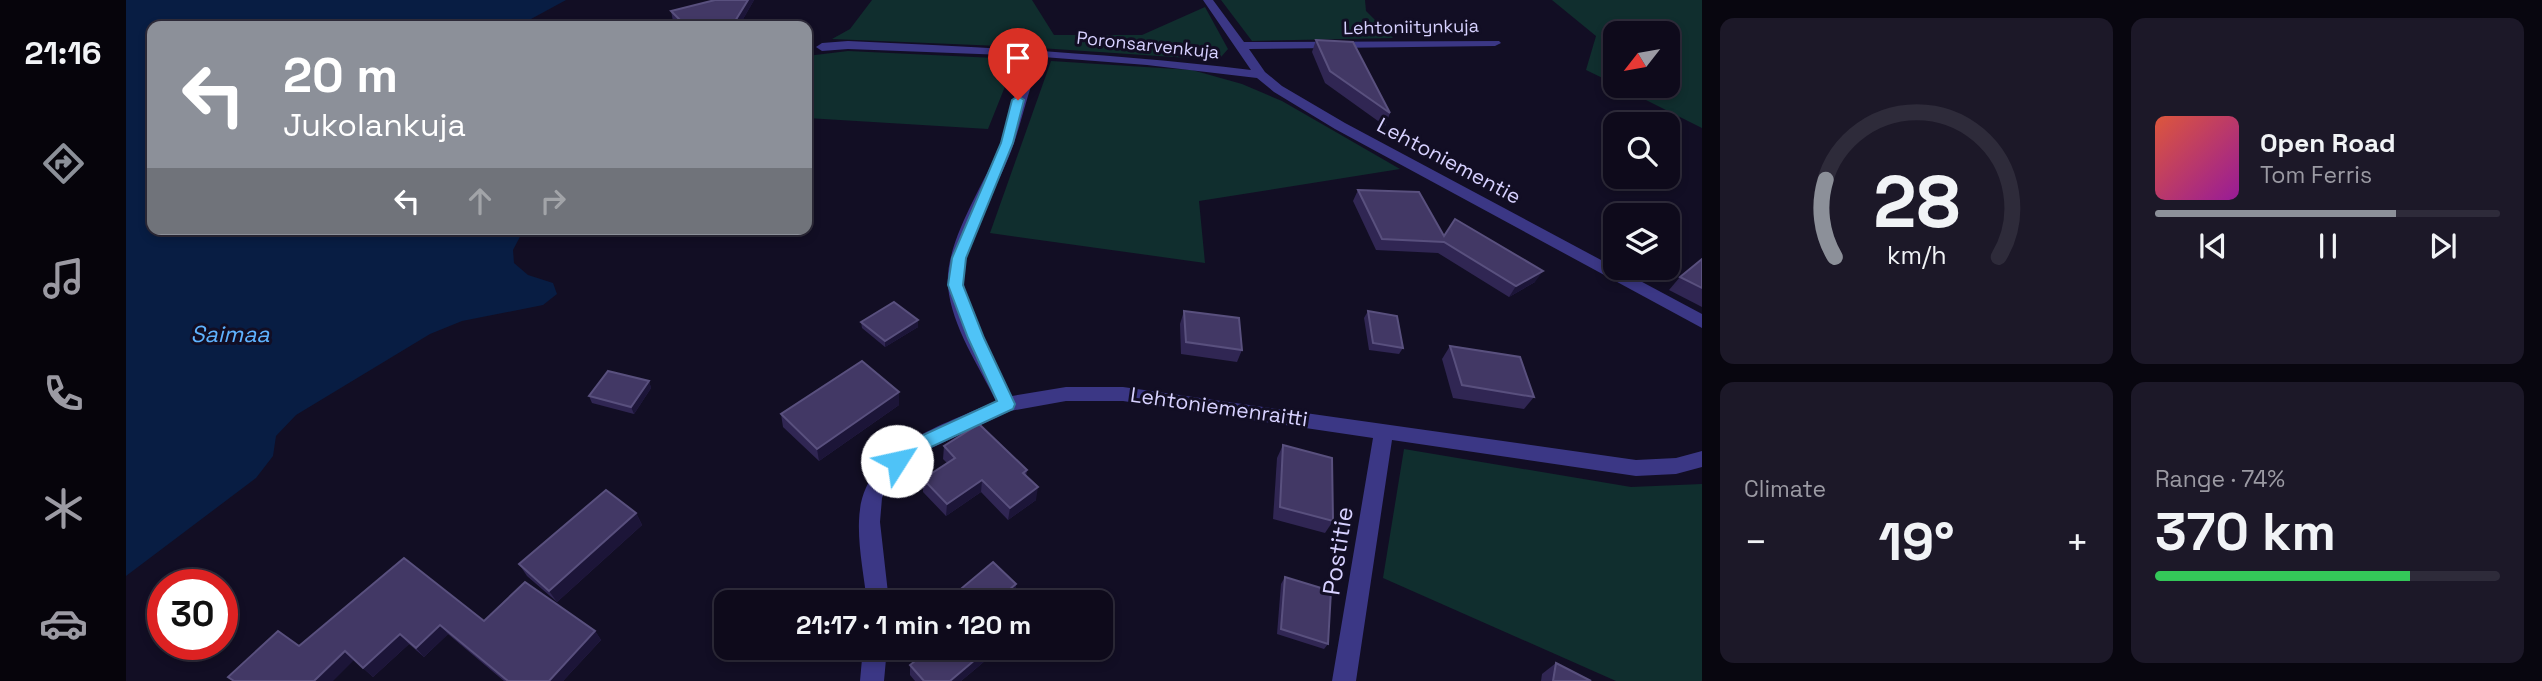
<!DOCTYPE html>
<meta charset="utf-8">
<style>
:root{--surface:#0e0a1b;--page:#1c1828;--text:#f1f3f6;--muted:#9b9aa3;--line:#2e2b3a;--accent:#8c9099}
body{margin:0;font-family:"Space Grotesk",sans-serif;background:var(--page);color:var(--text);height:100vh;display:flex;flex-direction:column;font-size:26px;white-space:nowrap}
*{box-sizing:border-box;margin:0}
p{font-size:23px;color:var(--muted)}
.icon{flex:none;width:38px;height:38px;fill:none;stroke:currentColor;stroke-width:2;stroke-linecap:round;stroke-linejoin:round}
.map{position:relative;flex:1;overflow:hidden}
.details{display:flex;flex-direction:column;gap:18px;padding:18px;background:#08060f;width:840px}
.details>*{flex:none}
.guide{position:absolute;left:21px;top:21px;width:665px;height:214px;border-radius:14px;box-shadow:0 4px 10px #0003,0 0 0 2px var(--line);background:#8c9099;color:#fff;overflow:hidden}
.needle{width:46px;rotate:239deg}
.buttons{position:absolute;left:1477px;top:21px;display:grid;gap:14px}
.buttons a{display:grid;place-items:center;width:77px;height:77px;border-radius:14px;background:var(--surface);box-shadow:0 4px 10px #0003,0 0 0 2px var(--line);font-size:35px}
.speed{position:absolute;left:21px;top:569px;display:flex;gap:14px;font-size:35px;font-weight:700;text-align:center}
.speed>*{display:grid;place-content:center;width:91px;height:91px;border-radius:50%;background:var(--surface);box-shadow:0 4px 10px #0003,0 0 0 2px var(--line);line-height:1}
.speed .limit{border:10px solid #d22;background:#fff;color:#111}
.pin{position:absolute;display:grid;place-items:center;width:60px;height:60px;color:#fff;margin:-72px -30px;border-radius:50% 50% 50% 0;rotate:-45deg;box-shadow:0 0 7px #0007}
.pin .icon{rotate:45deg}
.me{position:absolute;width:77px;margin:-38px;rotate:55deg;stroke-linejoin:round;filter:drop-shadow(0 0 5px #0008)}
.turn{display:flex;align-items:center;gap:24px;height:147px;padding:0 21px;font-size:32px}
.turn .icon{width:91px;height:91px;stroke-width:2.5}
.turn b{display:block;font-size:49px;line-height:60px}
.lanes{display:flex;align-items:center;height:66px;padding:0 21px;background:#0003;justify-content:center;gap:35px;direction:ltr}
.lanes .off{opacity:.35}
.big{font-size:52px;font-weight:800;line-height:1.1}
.details .widget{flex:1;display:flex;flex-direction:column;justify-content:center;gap:10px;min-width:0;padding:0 24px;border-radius:14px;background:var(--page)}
.details .dial{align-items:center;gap:0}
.dial svg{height:182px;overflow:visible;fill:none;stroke:var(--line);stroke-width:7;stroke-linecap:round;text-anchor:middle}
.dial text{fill:var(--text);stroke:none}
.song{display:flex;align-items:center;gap:21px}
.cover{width:84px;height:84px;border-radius:10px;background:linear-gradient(135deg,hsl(10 70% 55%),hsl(300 70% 35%))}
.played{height:7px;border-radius:4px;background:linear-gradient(90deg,var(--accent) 70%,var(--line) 70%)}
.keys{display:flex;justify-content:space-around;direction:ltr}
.heat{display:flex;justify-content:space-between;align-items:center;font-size:38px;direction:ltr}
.charge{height:10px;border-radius:5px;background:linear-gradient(90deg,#34c759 74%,var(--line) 0)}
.details .tiles{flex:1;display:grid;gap:18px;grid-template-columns:repeat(2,1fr)}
.trip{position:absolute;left:588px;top:590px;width:399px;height:70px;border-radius:14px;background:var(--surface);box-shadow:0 4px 10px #0003,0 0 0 2px var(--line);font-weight:800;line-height:70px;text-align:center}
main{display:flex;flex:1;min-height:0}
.dock{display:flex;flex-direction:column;width:126px;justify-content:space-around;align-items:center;background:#06040b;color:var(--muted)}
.dock .icon{width:49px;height:49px}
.dock .on{color:var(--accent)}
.dock b{font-size:32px;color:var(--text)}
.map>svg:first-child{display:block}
.green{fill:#102e2e}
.water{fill:#081d43}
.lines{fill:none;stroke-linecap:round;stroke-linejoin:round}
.minor{fill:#3b3785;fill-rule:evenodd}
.wall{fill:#302653}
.shaded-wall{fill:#1c1538}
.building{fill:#423865;stroke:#59507e;stroke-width:2}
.route{fill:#4fc3f7;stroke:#337fa1;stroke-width:2}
.labels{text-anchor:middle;stroke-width:6;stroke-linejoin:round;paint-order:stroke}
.far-street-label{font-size:18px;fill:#d7d1ff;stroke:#120e24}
.street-label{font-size:21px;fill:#d7d1ff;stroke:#120e24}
.water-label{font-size:23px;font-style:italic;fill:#5fb3ff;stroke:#120e24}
.near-street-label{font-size:24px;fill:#d7d1ff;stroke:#120e24}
</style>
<main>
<nav class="dock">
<b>21:16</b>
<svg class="icon on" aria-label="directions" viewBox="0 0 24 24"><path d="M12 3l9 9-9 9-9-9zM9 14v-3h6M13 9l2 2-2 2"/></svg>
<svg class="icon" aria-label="music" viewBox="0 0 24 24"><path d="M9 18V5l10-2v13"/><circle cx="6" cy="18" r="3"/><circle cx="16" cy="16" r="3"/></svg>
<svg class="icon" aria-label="phone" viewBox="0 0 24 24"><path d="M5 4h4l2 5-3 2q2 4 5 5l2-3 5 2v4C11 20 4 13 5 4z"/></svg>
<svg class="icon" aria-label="climate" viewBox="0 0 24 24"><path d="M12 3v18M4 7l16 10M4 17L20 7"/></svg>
<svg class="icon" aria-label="car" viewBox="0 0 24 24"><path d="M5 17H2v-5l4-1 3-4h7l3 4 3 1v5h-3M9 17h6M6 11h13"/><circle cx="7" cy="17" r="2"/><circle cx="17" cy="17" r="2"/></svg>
</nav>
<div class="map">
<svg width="1576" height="681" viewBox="0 0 1576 681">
<rect width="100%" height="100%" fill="#120e24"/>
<!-- green -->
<g class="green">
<path d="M746 0H906L928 35H1016L1079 7 1102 49 1095 57 1077 59 899 47 706 39 724 29Z"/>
<path d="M1095 0H1239L1240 11 1267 38 1126 41Z"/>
<path d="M1426 0H1576V128L1492 86H1542V33H1489V84L1460 70 1470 36Z"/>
<path d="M722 51 890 59 862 129 681 118V56Z"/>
<path d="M925 61 1066 70 1116 84 1156 101 1274 169 1073 201 1079 263 864 233Z"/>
<path d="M1278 449 1505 487 1576 484V681H1490L1257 578Z"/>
</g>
<!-- water -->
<path class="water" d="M0 0H440L405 19 398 26H26V229H398L387 250 388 263 402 275 427 283 431 294 417 305 336 321 304 334 170 415 150 436 147 456 130 478 0 576Z"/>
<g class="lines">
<!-- minor -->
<g class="minor">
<path d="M1077 0H1087L1118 42 1373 41 1375 43 1369 46 1123 49 1139 72 1156 86 1219 123 1576 314V328L1209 129 1148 92 1131 78 1021 65 917 57C903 84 898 114 888 143 873 188 837 235 838 283 839 318 870 365 886 396L940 387H997L1510 460 1550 458 1576 451V467L1550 474 1510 476 1266 440 1230 681H1206L1247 438 997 401H940L884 411 795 453 763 481 756 498 754 522 763 602H741C738 576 732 547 733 521 735 447 814 427 870 401 853 366 826 327 822 287 818 244 857 187 873 147 885 117 890 85 905 56L722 49 696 51 690 47 696 43 722 41C857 47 991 54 1125 70Z"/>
<path d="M737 648H761L758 681H734Z"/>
</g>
</g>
<!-- wall -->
<g class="wall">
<path d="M628 0 613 26H553L547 21 545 11Z"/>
<path d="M1190 40 1264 113 1259 126 1199 83 1186 52Z"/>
<path d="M1232 190 1318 236 1409 282 1383 297 1312 253 1250 250 1227 201Z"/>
<path d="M451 229H497L494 236 452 232Z"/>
<path d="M1576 259V307L1543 290 1554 277Z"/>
<path d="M1058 311 1116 350 1111 362 1055 354 1054 324Z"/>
<path d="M1242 311 1277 348 1273 354 1243 350 1238 318Z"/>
<path d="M735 322 792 327 759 347 736 328Z"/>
<path d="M1324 346 1408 397 1398 409 1327 398 1316 359Z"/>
<path d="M523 381 525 388 508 414 466 403 463 396Z"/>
<path d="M773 405 693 461 657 427 655 414Z"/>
<path d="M1157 445 1207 521 1199 533 1147 519 1151 458Z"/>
<path d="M818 446 901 470 900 476 910 500 882 520 855 492 820 516 797 492V479L821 463 817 459Z"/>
<path d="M510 513 516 525 431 602 401 576 393 564Z"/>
<path d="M1159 577 1202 644 1198 649 1151 634 1155 584Z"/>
<path d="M890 584 889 591 875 602H832L829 599 830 593Z"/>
<path d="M358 621 469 631 475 640 437 681H378L322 634 298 657 283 644 247 677 228 660 173 646Z"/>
<path d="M805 648H867L866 655 835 681H789L784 675V665Z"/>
<path d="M1430 663 1465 681H1415L1416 674Z"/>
</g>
<!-- shaded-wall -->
<g class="shaded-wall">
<path d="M622 0H628L613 26H606Z"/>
<path d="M492 229H497L494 236Z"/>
<path d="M1417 271 1409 282 1383 297 1390 286Z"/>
<path d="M792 320V327L759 347V341Z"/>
<path d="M523 381 525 388 508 414 505 407Z"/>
<path d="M773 392V405L693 461 691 449Z"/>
<path d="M856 480 855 492 820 516 821 504Z"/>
<path d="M912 487 910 500 882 520 884 508Z"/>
<path d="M510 513 516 525 431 602 423 591Z"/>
<path d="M890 584 889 591 875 602H869Z"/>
<path d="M314 625 322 634 298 657 290 648Z"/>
<path d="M469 631 475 640 437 681H423Z"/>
<path d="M274 634 283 644 247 677 237 668Z"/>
<path d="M863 648H867L866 655 835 681H824Z"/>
<path d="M219 651 228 660 207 681H188Z"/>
</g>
<!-- building -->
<g class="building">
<path d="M589 0H622L606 26H560L545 11Z"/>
<path d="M1190 40 1227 42 1264 113 1204 71Z"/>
<path d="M1232 190 1293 192 1318 236 1329 219 1417 271 1390 286 1318 242 1256 239Z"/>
<path d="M1576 259V288L1554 277Z"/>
<path d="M768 302 792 320 759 341 735 322Z"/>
<path d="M1058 311 1113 318 1116 350 1060 342Z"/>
<path d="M1242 311 1271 316 1277 348 1247 343Z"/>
<path d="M1324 346 1394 357 1408 397 1336 385Z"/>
<path d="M736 361 773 392 691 449 655 414Z"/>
<path d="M482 371 523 381 505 407 463 396Z"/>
<path d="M853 424 901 470 897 473 912 487 884 508 856 480 821 504 797 479 829 458 818 446Z"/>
<path d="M1157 445 1206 458 1207 521 1154 507Z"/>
<path d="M480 490 510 513 423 591 393 564Z"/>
<path d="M278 558 358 621 399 582 469 631 423 681H382L314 625 290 648 274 634 237 668 219 651 188 681H108L102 677 152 631 173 646Z"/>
<path d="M867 562 890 584 869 602H839L830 593Z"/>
<path d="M1159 577 1205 591 1202 644 1155 629Z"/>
<path d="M805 648H863L824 681H798L784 665Z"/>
<path d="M1430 663 1465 681H1427Z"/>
</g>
<!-- route -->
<path class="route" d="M892 96 898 100 887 143 840 258 837 285 858 338 889 404 887 409 794 452 771 469 765 467 762 461 782 442 871 401 842 338 822 285 826 258 875 143 886 100Z"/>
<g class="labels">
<!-- far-street labels -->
<g class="far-street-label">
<text transform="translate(1285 27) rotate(-1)" y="6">Lehtoniitynkuja</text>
<text transform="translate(1022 45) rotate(6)" y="6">Poronsarvenkuja</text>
</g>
<!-- street labels -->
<g class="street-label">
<text transform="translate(1323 161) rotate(28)" y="7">Lehtoniementie</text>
<text transform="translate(1093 407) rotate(8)" y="7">Lehtoniemenraitti</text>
</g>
<!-- water labels -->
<g class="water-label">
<text x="104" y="342">Saimaa</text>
</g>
<!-- near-street labels -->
<g class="near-street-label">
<text transform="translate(1212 551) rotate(-81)" y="8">Postitie</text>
</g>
</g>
</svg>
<div class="buttons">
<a><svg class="needle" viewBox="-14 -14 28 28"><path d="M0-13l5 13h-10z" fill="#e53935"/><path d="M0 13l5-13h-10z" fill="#9b9aa3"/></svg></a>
<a><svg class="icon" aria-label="search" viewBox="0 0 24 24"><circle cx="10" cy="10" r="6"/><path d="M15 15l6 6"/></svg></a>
<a><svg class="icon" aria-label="layers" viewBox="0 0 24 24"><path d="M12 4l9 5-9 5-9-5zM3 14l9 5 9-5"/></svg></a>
</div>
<div class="speed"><div class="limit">30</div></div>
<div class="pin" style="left:892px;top:100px;background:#d93025"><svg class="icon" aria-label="arrive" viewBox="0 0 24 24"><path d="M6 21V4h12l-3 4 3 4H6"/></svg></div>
<svg class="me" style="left:771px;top:461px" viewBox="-20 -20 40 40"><circle r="19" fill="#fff"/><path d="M0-13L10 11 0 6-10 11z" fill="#4fc3f7"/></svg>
<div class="trip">21:17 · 1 min · 120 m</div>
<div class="guide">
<div class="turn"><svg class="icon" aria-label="left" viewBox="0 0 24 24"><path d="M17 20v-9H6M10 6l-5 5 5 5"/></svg><div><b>20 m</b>Jukolankuja</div></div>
<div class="lanes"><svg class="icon" aria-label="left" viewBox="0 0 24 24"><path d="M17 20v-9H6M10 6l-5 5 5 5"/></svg><svg class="icon off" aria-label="ahead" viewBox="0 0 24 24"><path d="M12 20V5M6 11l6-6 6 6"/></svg><svg class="icon off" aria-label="right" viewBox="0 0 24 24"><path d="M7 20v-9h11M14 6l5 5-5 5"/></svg></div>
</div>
</div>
<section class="details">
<div class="tiles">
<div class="widget dial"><svg viewBox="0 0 100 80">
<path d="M14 69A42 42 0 1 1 86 69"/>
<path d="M14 69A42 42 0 0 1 10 35" stroke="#8c9099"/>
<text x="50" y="56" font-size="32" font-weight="700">28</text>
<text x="50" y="72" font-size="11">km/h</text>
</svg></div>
<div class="widget">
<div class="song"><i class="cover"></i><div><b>Open Road</b><p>Tom Ferris</p></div></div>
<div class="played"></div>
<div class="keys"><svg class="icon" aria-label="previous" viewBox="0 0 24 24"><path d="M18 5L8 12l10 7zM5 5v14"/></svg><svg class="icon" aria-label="pause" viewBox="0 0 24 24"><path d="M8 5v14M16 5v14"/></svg><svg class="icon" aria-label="next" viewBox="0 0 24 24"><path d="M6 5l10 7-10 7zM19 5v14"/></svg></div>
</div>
<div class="widget"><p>Climate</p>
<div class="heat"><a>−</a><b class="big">19°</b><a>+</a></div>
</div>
<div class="widget"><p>Range · 74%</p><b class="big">370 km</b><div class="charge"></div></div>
</div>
</section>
</main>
